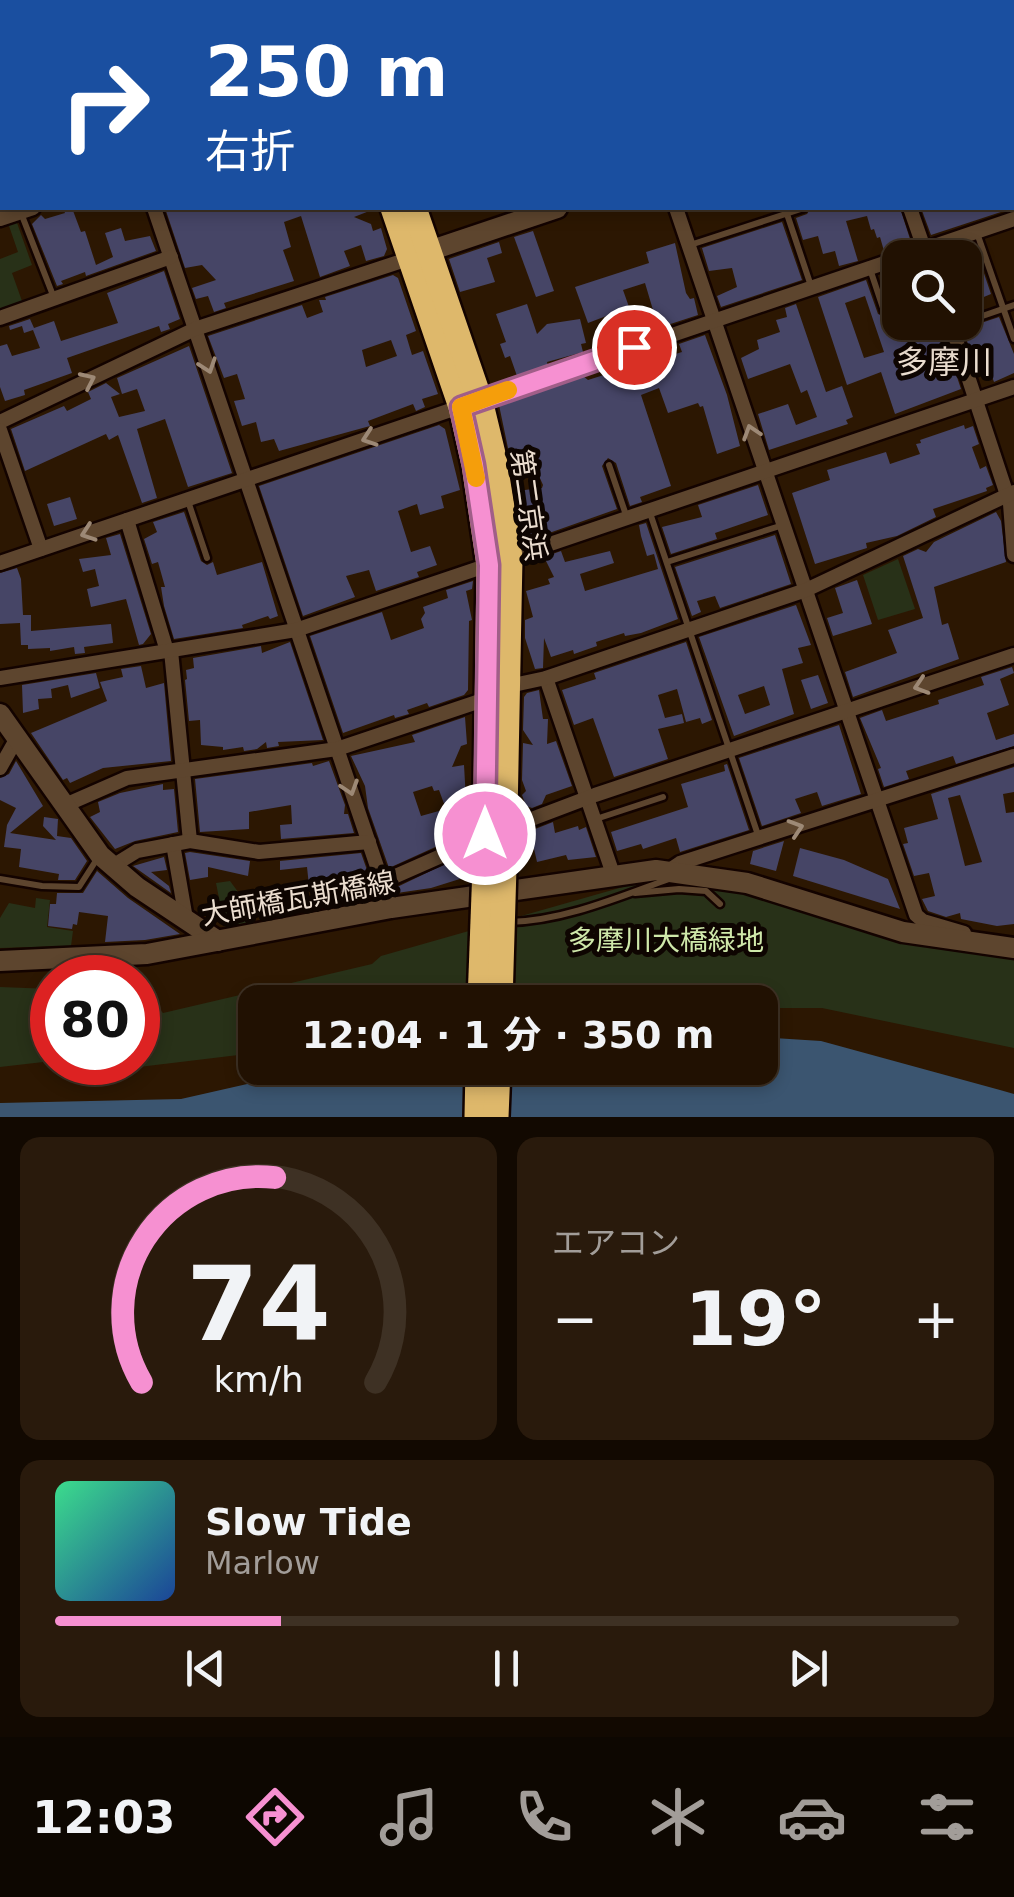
<!DOCTYPE html>
<html lang="ja">
<meta charset="utf-8">
<style>
:root{--surface:#211102;--page:#291a0c;--text:#f1f3f6;--muted:#a29d99;--line:#3e3124;--accent:#f690d1}
body{margin:0;font-family:"DejaVu Sans","Noto Sans JP",sans-serif;background:var(--page);color:var(--text);height:100vh;display:flex;flex-direction:column;font-size:38px;white-space:nowrap}
*{box-sizing:border-box;margin:0}
p{font-size:32px;color:var(--muted)}
.icon{flex:none;width:55px;height:55px;fill:none;stroke:currentColor;stroke-width:2;stroke-linecap:round;stroke-linejoin:round}
.map{position:relative;height:1117px;overflow:hidden}
.panel{display:flex;flex-direction:column;gap:20px;padding:20px;background:#120901;flex:1}
.panel>*{flex:none}
.banner{position:absolute;left:0px;top:0px;width:1015px;height:210px;box-shadow:0 5px 15px #0003,0 0 0 2px var(--line);background:#1a4fa0;color:#fff;overflow:hidden}
.controls{position:absolute;left:882px;top:240px;display:grid;gap:20px}
.controls a{display:grid;place-items:center;width:100px;height:100px;border-radius:20px;background:var(--surface);box-shadow:0 5px 15px #0003,0 0 0 2px var(--line);font-size:50px}
.speed{position:absolute;left:30px;top:955px;display:flex;gap:20px;font-size:50px;font-weight:700;text-align:center}
.speed>*{display:grid;place-content:center;width:130px;height:130px;border-radius:50%;background:var(--surface);box-shadow:0 5px 15px #0003,0 0 0 2px var(--line);line-height:1}
.speed .limit{border:15px solid #d22;background:#fff;color:#111}
.pin{position:absolute;display:grid;place-items:center;width:85px;height:85px;color:#fff;margin:-42px;border:5px solid #fff;border-radius:50%;box-shadow:0 2px 10px #0007}
.me{position:absolute;width:110px;margin:-55px;rotate:0deg;stroke-linejoin:round;filter:drop-shadow(0 0 8px #0008)}
.turn{display:flex;align-items:center;gap:35px;height:210px;padding:0 40px;font-size:45px}
.turn .icon{width:130px;height:130px;stroke-width:2.5}
.turn b{display:block;font-size:70px;line-height:85px}
.big{font-size:75px;font-weight:700;line-height:1.1}
.panel .card{flex:1;display:flex;flex-direction:column;justify-content:center;gap:15px;min-width:0;padding:0 35px;border-radius:20px;background:var(--page)}
.panel .dial{align-items:center;gap:0}
.dial svg{height:260px;overflow:visible;fill:none;stroke:var(--line);stroke-width:7;stroke-linecap:round;text-anchor:middle}
.dial text{fill:var(--text);stroke:none}
.song{display:flex;align-items:center;gap:30px}
.cover{width:120px;height:120px;border-radius:15px;background:linear-gradient(135deg,hsl(150 70% 55%),hsl(220 70% 35%))}
.played{height:10px;border-radius:5px;background:linear-gradient(90deg,var(--accent) 25%,var(--line) 25%)}
.keys{display:flex;justify-content:space-around;direction:ltr}
.heat{display:flex;justify-content:space-between;align-items:center;font-size:55px;direction:ltr}
.panel .tiles{flex:1;display:grid;gap:20px;grid-template-columns:1fr 1fr}
.card:last-child{grid-column:span 2}
.trip{position:absolute;left:238px;top:985px;width:540px;height:100px;border-radius:20px;background:var(--surface);box-shadow:0 5px 15px #0003,0 0 0 2px var(--line);font-weight:700;line-height:100px;text-align:center}
.menu{display:flex;height:160px;justify-content:space-around;align-items:center;background:#0d0701;color:var(--muted)}
.menu .icon{width:70px;height:70px}
.menu .active{color:var(--accent)}
.menu b{font-size:45px;color:var(--text)}
.map>svg:first-child{display:block}
.green{fill:#283118}
.water{fill:#3b5570}
.building{fill:#464566;fill-rule:evenodd}
.lines{fill:none;stroke-linecap:round;stroke-linejoin:round}
.lane-casing{stroke:#130300;stroke-width:11}
.street-casing{stroke:#130300;stroke-width:19}
.secondary-casing{stroke:#130300;stroke-width:25}
.highway-casing{stroke:#130300;stroke-width:30}
.lane{stroke:#5d452e;stroke-width:6}
.street{stroke:#5d452e;stroke-width:14}
.secondary{stroke:#5d452e;stroke-width:20}
.highway{stroke:#deb86b;stroke-width:25}
.highway-bridge-casing{stroke:#130300;stroke-width:30;stroke-linecap:butt}
.highway-bridge{stroke:#deb86b;stroke-width:25}
.oneway{stroke:#9d8976}
.route-casing{stroke:#a05e88;stroke-width:25}
.route{stroke:#f690d1;stroke-width:18}
.slow{stroke:#f59e0b;stroke-width:18}
.labels{text-anchor:middle;stroke-width:10;stroke-linejoin:round;paint-order:stroke}
.street-label{font-size:28px;fill:#ebddcf;stroke:#0e0501}
.park-label{font-size:28px;fill:#cfe8aa;stroke:#0e0501}
.quarter-label{font-size:32px;fill:#ebddcf;stroke:#0e0501}
</style>
<div class="map">
<svg width="1014" height="1117" viewBox="0 0 1014 1117">
<rect width="100%" height="100%" fill="#2c1702"/>
<!-- green -->
<g class="green">
<path d="M16 220 32 265 12 273 22 301 0 309V259L18 252 8 223Z"/>
<path d="M898 559 915 609 878 620 863 575Z"/>
<path d="M665 875 770 897 894 940 1014 957V1048L822 1008H760V1002H255V1053L139 1067 131 1063 138 1062V993H144L163 1013 372 964 381 956Z"/>
<path d="M230 881 247 904 250 925 225 929 216 883Z"/>
<path d="M36 898 50 900 47 927 73 931 71 946 0 948V918L9 903 35 908Z"/>
<path d="M0 987 52 989V1061L0 1067Z"/>
</g>
<!-- water -->
<path class="water" d="M760 1037 821 1041 1000 1090 1014 1094V1117H0V1103L181 1099 317 1068H760Z"/>
<!-- building -->
<g class="building">
<path d="M63 208H72L81 232 85 231 96 265 113 257 105 233 121 228 125 241 150 236 156 251 86 276 85 272 61 281 63 284 57 286 32 224 41 215 45 219 65 213Z"/>
<path d="M165 208H377L354 217 371 224 373 231 381 228 387 249 384 256 366 261 361 245 344 251 350 266 320 277 301 216 284 222 291 247 283 250 294 281 224 303 226 308 214 312 208 296 196 299 192 288 216 280 202 265 185 268Z"/>
<path d="M811 208H900L911 242 884 251 880 237 877 238 874 229 871 230 867 216 846 221 858 261 839 266 835 251 823 254 818 236 803 240 796 218 807 214Z"/>
<path d="M921 208H1007V210L931 235Z"/>
<path d="M782 222 802 280 721 307 717 296 737 287 732 268 709 271 702 248Z"/>
<path d="M533 231 554 291 536 297 514 237Z"/>
<path d="M499 242 502 253 487 258 495 282 460 292 449 259Z"/>
<path d="M675 243 686 293 690 299 694 298 698 315 652 330 648 311 653 310 645 283 623 290 639 335 618 342 609 315 588 323 575 287 649 263 646 252Z"/>
<path d="M974 244 991 294 979 299V310L965 315V258H936Z"/>
<path d="M900 269V327L914 322H936L944 349 932 352 938 376 955 371 961 389 895 414 881 372 847 385 818 297 866 280 878 314 887 317 891 310 880 276ZM865 296 884 352 864 358 845 303Z"/>
<path d="M164 271 180 319 168 324 170 329 161 332 159 326 67 358 72 373 24 390 25 395 5 401 0 387V346L7 344 12 356 40 348 33 330 24 333 22 326 10 330 9 326 30 319 34 328 54 321 61 341 118 323 107 293Z"/>
<path d="M393 275 398 278 416 331 406 335 412 355 423 351 438 394 422 399 425 407 416 411 413 404 368 421 370 426 279 451 274 439 261 442 256 422 242 426 234 401 245 399 237 374 224 378 208 336 302 305 307 318 323 312 319 300H326L325 297ZM391 340 397 356 366 367 362 350Z"/>
<path d="M527 304 537 334 547 324 580 319 586 343 581 344 583 352 547 362 548 366 517 376 510 356 505 358 500 344 506 342 496 314Z"/>
<path d="M796 304 826 392 842 386 853 417 846 420 848 424 769 450 758 414 788 404 796 425 817 417 807 390 801 393 790 364 748 379 741 358 759 349 757 340 780 332 776 320 787 317 785 308Z"/>
<path d="M999 317 1014 354V373L994 382 982 350 971 353 963 329Z"/>
<path d="M705 335 727 395 740 446 717 454 703 406 700 407 698 403 668 413 659 388 641 395 671 486 640 497 642 502 630 506 616 463 608 458 602 466 617 509 552 532 523 536 516 491 542 488 543 485 534 465 513 472 499 405 583 376 588 380 607 374 605 369 618 364 620 368 647 358 650 368 660 364 659 359 682 352 679 344Z"/>
<path d="M189 346 232 473 188 487 165 419 137 429 157 498 142 503 118 435 109 440 106 434 25 471 11 429 64 406 67 411 91 399 88 392 106 383 120 394 111 397 119 417 145 411 137 389 122 394 117 378Z"/>
<path d="M439 425 445 429 460 490 441 496 444 508 420 515 417 504 398 511 411 552 430 546 437 565 417 572 419 577 376 591 369 570 346 576 355 597 303 616 259 486Z"/>
<path d="M964 425 965 429 973 426 979 444 972 447 973 450 980 469 986 466 993 485 986 488 987 491 933 509 936 517 897 536 866 543 867 548 815 564 792 493 830 480 827 470 863 459 886 452 890 464 920 454 916 444 921 443 920 440Z"/>
<path d="M758 485 768 515 715 533 717 539 671 554 662 527 702 517 698 505Z"/>
<path d="M70 497 77 519 54 526 47 504Z"/>
<path d="M184 512 201 561 207 565 213 562 217 575 262 562 278 616 270 619 268 616 242 625 243 628 174 639 164 606 161 587H165L158 562 152 564 144 539 157 532 153 522Z"/>
<path d="M996 512 1001 521 1006 562 934 587 942 625 948 623 959 659 853 697 845 672 897 653 888 630 923 618 903 556 918 549 926 552 934 542Z"/>
<path d="M646 523 678 619 641 633 625 636 624 633 596 642 597 646 574 654 573 650 551 657 544 638 543 668 535 669 525 638V620L533 617 526 591 550 584 548 579 554 577 544 557 561 551 565 562 610 551 614 563 580 574 585 591 658 569 654 554 647 556 641 536 639 525Z"/>
<path d="M120 534 151 634 143 644 139 645 126 599 91 607 87 589 99 586 95 569 83 572 79 559 111 555 106 538Z"/>
<path d="M775 535 791 584 720 608 715 596 697 601 701 612 692 616 675 567Z"/>
<path d="M17 568 21 579 23 615H31V631L111 624 113 643 84 647 85 653 75 654 74 647 50 651V648L28 649V645H21L20 623 0 624V573Z"/>
<path d="M857 580 872 624 833 636 827 618 843 613 835 588Z"/>
<path d="M473 581 472 589 466 591 472 620 469 621 468 690 464 695 429 707 427 703 407 710 409 714 395 718 394 715 343 733 310 636 382 612 391 640 424 628 421 619 425 613 423 607 448 598 446 590Z"/>
<path d="M796 605 811 645 798 648 803 663 782 669 794 714 734 736 699 637ZM764 686 770 705 745 714 738 695Z"/>
<path d="M290 642 323 740 278 742 279 746 267 748 266 742 257 749 244 751 243 747 223 750V747L201 745 200 720 189 721 185 680 187 679 186 670 194 668 193 658 261 646 262 653Z"/>
<path d="M686 642 712 720 702 724 700 718 686 722 677 689 658 695 665 718 682 714 684 723 658 729 668 759 614 777 593 718 574 725 562 690 596 679 594 673Z"/>
<path d="M141 666 146 688 164 683 171 761 103 768 70 783 67 778 63 780 31 733 107 701 100 682 123 677 121 669Z"/>
<path d="M1012 667 1014 673 1000 679 1009 705 987 713 996 740 1014 734V746L956 764 953 756 906 771 909 779 884 787 878 769 881 768 860 718 882 710 886 721 939 704 938 700 984 685 981 677Z"/>
<path d="M96 673 100 688 71 698 68 685 51 689 52 698 38 699 39 709 23 713 22 685Z"/>
<path d="M818 675 828 703 811 709 801 680Z"/>
<path d="M539 690 543 719H548L547 744 556 741 572 786 546 795 542 804 532 808 526 806 522 795 526 791 522 780 523 743 533 745 523 730 524 697 527 693Z"/>
<path d="M465 717 467 744 461 746 452 767 464 765 466 800 462 807 467 821 463 822 468 837 466 843 459 839H453L389 868 368 808 365 786 351 756 415 742 412 735ZM432 786 434 791 439 790 446 809 421 816 413 792Z"/>
<path d="M839 725 861 794 822 806 817 792 795 799 801 813 762 826 739 758Z"/>
<path d="M16 761 43 806 10 833 56 840 43 826 44 817 58 819 57 836 71 838 87 861 75 880H58L59 874 19 867 21 849 4 847 7 825 16 808 0 800V778L9 774Z"/>
<path d="M329 761 345 805 344 814H348L354 833 281 839 280 825 292 824 291 805 249 812V829L200 832 195 779 312 763 313 766Z"/>
<path d="M727 764 749 830 680 852 676 838 643 849 641 844 617 851 611 832 688 807 681 784 725 771 724 765Z"/>
<path d="M1014 767V792L1003 794 1006 813 1014 812V924L997 926 961 919 960 913 946 917 928 911 922 899 935 896 929 873 914 876 903 844 908 843 904 828 938 819 931 794ZM960 795 982 862 965 866 948 798Z"/>
<path d="M163 784V790L174 789 178 832 135 841 115 849 90 817 100 812 98 802 120 793Z"/>
<path d="M553 822 555 833 578 826 579 830 586 827 596 857 568 860 566 855 537 862 530 831Z"/>
<path d="M784 841 776 871 750 864 753 851Z"/>
<path d="M800 848 844 860 888 879 900 909 793 876Z"/>
<path d="M190 852 250 861 248 876 208 867V877L190 880 185 853Z"/>
<path d="M361 853 367 870 354 873 357 884 332 892 333 905 322 907 319 885 309 886 307 867 280 870V861Z"/>
<path d="M466 854V864L460 865 463 878 431 888 397 893 395 888Z"/>
<path d="M164 857 167 870 151 872 169 886 171 893 133 866Z"/>
<path d="M97 871 128 898 180 934 145 940 105 942 108 916 79 912 77 925 73 924 72 929 48 926 50 904H56L57 893H83Z"/>
</g>
<g class="lines">
<defs>
<g id="lane">
<path d="M522 2 529 0"/>
<path d="M939 2 946 0"/>
<path d="M0 123 2 132"/>
<path d="M1012 139 1014 138"/>
<path d="M1012 188 1014 192"/>
<path d="M785 208 811 286"/>
<path d="M21 213 54 298"/>
<path d="M977 233 1014 339"/>
<path d="M690 245 804 208"/>
<path d="M870 269 884 311"/>
<path d="M965 322 1014 305"/>
<path d="M609 465 626 515"/>
<path d="M188 501 207 558"/>
<path d="M649 510 758 835"/>
<path d="M667 562 783 525"/>
<path d="M596 819 663 797"/>
<path d="M0 879 42 886 79 887 97 859"/>
<path d="M635 893 679 889 706 891 720 904"/>
<path d="M509 922C563 921 619 897 669 879"/>
</g>
<g id="street">
<path d="M85 0 86 2"/>
<path d="M176 0 177 2"/>
<path d="M606 0 607 2"/>
<path d="M840 0V2"/>
<path d="M277 2 285 0"/>
<path d="M715 2 723 0"/>
<path d="M1012 52H1014"/>
<path d="M0 91 2 90"/>
<path d="M154 208 391 908"/>
<path d="M676 208 916 915 923 921 964 933"/>
<path d="M910 208 926 254"/>
<path d="M0 219 33 208"/>
<path d="M0 318 171 257"/>
<path d="M950 322 1010 504 1014 555"/>
<path d="M0 422 195 329 411 258"/>
<path d="M0 430 41 549"/>
<path d="M127 520 167 651"/>
<path d="M0 563 1014 219"/>
<path d="M171 651 190 841"/>
<path d="M0 678 296 630 1014 387"/>
<path d="M546 678 613 874"/>
<path d="M509 686 546 678 806 590 1014 492"/>
<path d="M0 768 17 738"/>
<path d="M63 806 127 778 337 749 486 699"/>
<path d="M521 823 595 795 1014 655"/>
<path d="M173 844 186 919"/>
<path d="M111 867 137 851 190 841 259 852 369 842"/>
<path d="M671 869 680 863 1014 756"/>
<path d="M382 882 457 849"/>
</g>
<g id="secondary">
<path d="M429 251 557 208"/>
<path d="M0 714 100 855 137 887 218 941"/>
<path d="M0 961 147 954 391 908 656 870 747 883 903 932 1014 948"/>
</g>
<g id="highway">
<path d="M324 0 325 2"/>
<path d="M343 0 344 2"/>
<path d="M393 208 461 407 474 465 489 565 485 867"/>
<path d="M414 208 480 400 494 458 510 557 504 867"/>
<path d="M477 1117 478 1068"/>
<path d="M496 1117 498 1068"/>
</g>
</defs>
<!-- lane casing -->
<use href="#lane" class="lane-casing"/>
<!-- street casing -->
<use href="#street" class="street-casing"/>
<!-- secondary casing -->
<use href="#secondary" class="secondary-casing"/>
<!-- highway casing -->
<use href="#highway" class="highway-casing"/>
<!-- lane -->
<use href="#lane" class="lane"/>
<!-- street -->
<use href="#street" class="street"/>
<!-- secondary -->
<use href="#secondary" class="secondary"/>
<!-- highway -->
<use href="#highway" class="highway"/>
<defs>
<g id="highway-bridge">
<path d="M480 1002 485 867"/>
<path d="M500 1002 504 867"/>
</g>
</defs>
<!-- highway-bridge casing -->
<use href="#highway-bridge" class="highway-bridge-casing"/>
<!-- highway-bridge -->
<use href="#highway-bridge" class="highway-bridge"/>
</g>
<!-- one-way arrows -->
<defs><path id="oneway-chevron" d="M-2-3.5L2.5 0L-2 3.5" fill="none" stroke-width="1.6" stroke-linecap="round" stroke-linejoin="round" transform="scale(2.5)"/></defs>
<g class="oneway">
<use href="#oneway-chevron" transform="translate(208 366) rotate(71)"/>
<use href="#oneway-chevron" transform="translate(88 380) rotate(-25)"/>
<use href="#oneway-chevron" transform="translate(751 432) rotate(-108)"/>
<use href="#oneway-chevron" transform="translate(369 438) rotate(161)"/>
<use href="#oneway-chevron" transform="translate(88 533) rotate(161)"/>
<use href="#oneway-chevron" transform="translate(921 686) rotate(162)"/>
<use href="#oneway-chevron" transform="translate(350 788) rotate(72)"/>
<use href="#oneway-chevron" transform="translate(796 828) rotate(-18)"/>
</g>
<g class="lines">
<defs>
<path id="route" d="M485 834 489 565 474 465 461 407 634 347"/>
</defs>
<!-- route casing -->
<use href="#route" class="route-casing"/>
<!-- route -->
<use href="#route" class="route"/>
<!-- slow -->
<path class="slow" d="M476 478 461 407 508 390"/>
</g>
<g class="labels">
<!-- street labels -->
<g class="street-label">
<text transform="translate(529 505) rotate(82)" y="10">第二京浜</text>
<text transform="translate(298 898) rotate(-10)" y="10">大師橋瓦斯橋線</text>
</g>
<!-- park labels -->
<g class="park-label">
<text x="666" y="950">多摩川大橋緑地</text>
</g>
<!-- quarter labels -->
<g class="quarter-label">
<text x="944" y="373">多摩川</text>
</g>
</g>
</svg>
<div class="controls">
<a><svg class="icon" aria-label="search" viewBox="0 0 24 24"><circle cx="10" cy="10" r="6"/><path d="M15 15l6 6"/></svg></a>
</div>
<div class="speed"><div class="limit">80</div></div>
<div class="pin" style="left:634px;top:347px;background:#d93025"><svg class="icon" aria-label="arrive" viewBox="0 0 24 24"><path d="M6 21V4h12l-3 4 3 4H6"/></svg></div>
<svg class="me" style="left:485px;top:834px" viewBox="-20 -20 40 40"><circle r="17" fill="#f690d1" stroke="#fff" stroke-width="3"/><path d="M0-11L8 9 0 5-8 9z" fill="#fff"/></svg>
<div class="trip">12:04 · 1 分 · 350 m</div>
<div class="banner">
<div class="turn"><svg class="icon" aria-label="right" viewBox="0 0 24 24"><path d="M7 20v-9h11M14 6l5 5-5 5"/></svg><div><b>250 m</b>右折</div></div>
</div>
</div>
<section class="panel">
<div class="tiles">
<div class="card dial"><svg viewBox="0 0 100 80">
<path d="M14 69A42 42 0 1 1 86 69"/>
<path d="M14 69A42 42 0 0 1 55 6" stroke="#f690d1"/>
<text x="50" y="56" font-size="32" font-weight="700">74</text>
<text x="50" y="72" font-size="11">km/h</text>
</svg></div>
<div class="card"><p>エアコン</p>
<div class="heat"><a>−</a><b class="big">19°</b><a>+</a></div>
</div>
<div class="card">
<div class="song"><i class="cover"></i><div><b>Slow Tide</b><p>Marlow</p></div></div>
<div class="played"></div>
<div class="keys"><svg class="icon" aria-label="previous" viewBox="0 0 24 24"><path d="M18 5L8 12l10 7zM5 5v14"/></svg><svg class="icon" aria-label="pause" viewBox="0 0 24 24"><path d="M8 5v14M16 5v14"/></svg><svg class="icon" aria-label="next" viewBox="0 0 24 24"><path d="M6 5l10 7-10 7zM19 5v14"/></svg></div>
</div>
</div>
</section>
<nav class="menu">
<b>12:03</b>
<svg class="icon active" aria-label="directions" viewBox="0 0 24 24"><path d="M12 3l9 9-9 9-9-9zM9 14v-3h6M13 9l2 2-2 2"/></svg>
<svg class="icon" aria-label="music" viewBox="0 0 24 24"><path d="M9 18V5l10-2v13"/><circle cx="6" cy="18" r="3"/><circle cx="16" cy="16" r="3"/></svg>
<svg class="icon" aria-label="phone" viewBox="0 0 24 24"><path d="M5 4h4l2 5-3 2q2 4 5 5l2-3 5 2v4C11 20 4 13 5 4z"/></svg>
<svg class="icon" aria-label="climate" viewBox="0 0 24 24"><path d="M12 3v18M4 7l16 10M4 17L20 7"/></svg>
<svg class="icon" aria-label="car" viewBox="0 0 24 24"><path d="M5 17H2v-5l4-1 3-4h7l3 4 3 1v5h-3M9 17h6M6 11h13"/><circle cx="7" cy="17" r="2"/><circle cx="17" cy="17" r="2"/></svg>
<svg class="icon" aria-label="filters" viewBox="0 0 24 24"><path d="M4 7h16M4 17h16"/><circle cx="9" cy="7" r="2"/><circle cx="15" cy="17" r="2"/></svg>
</nav>
